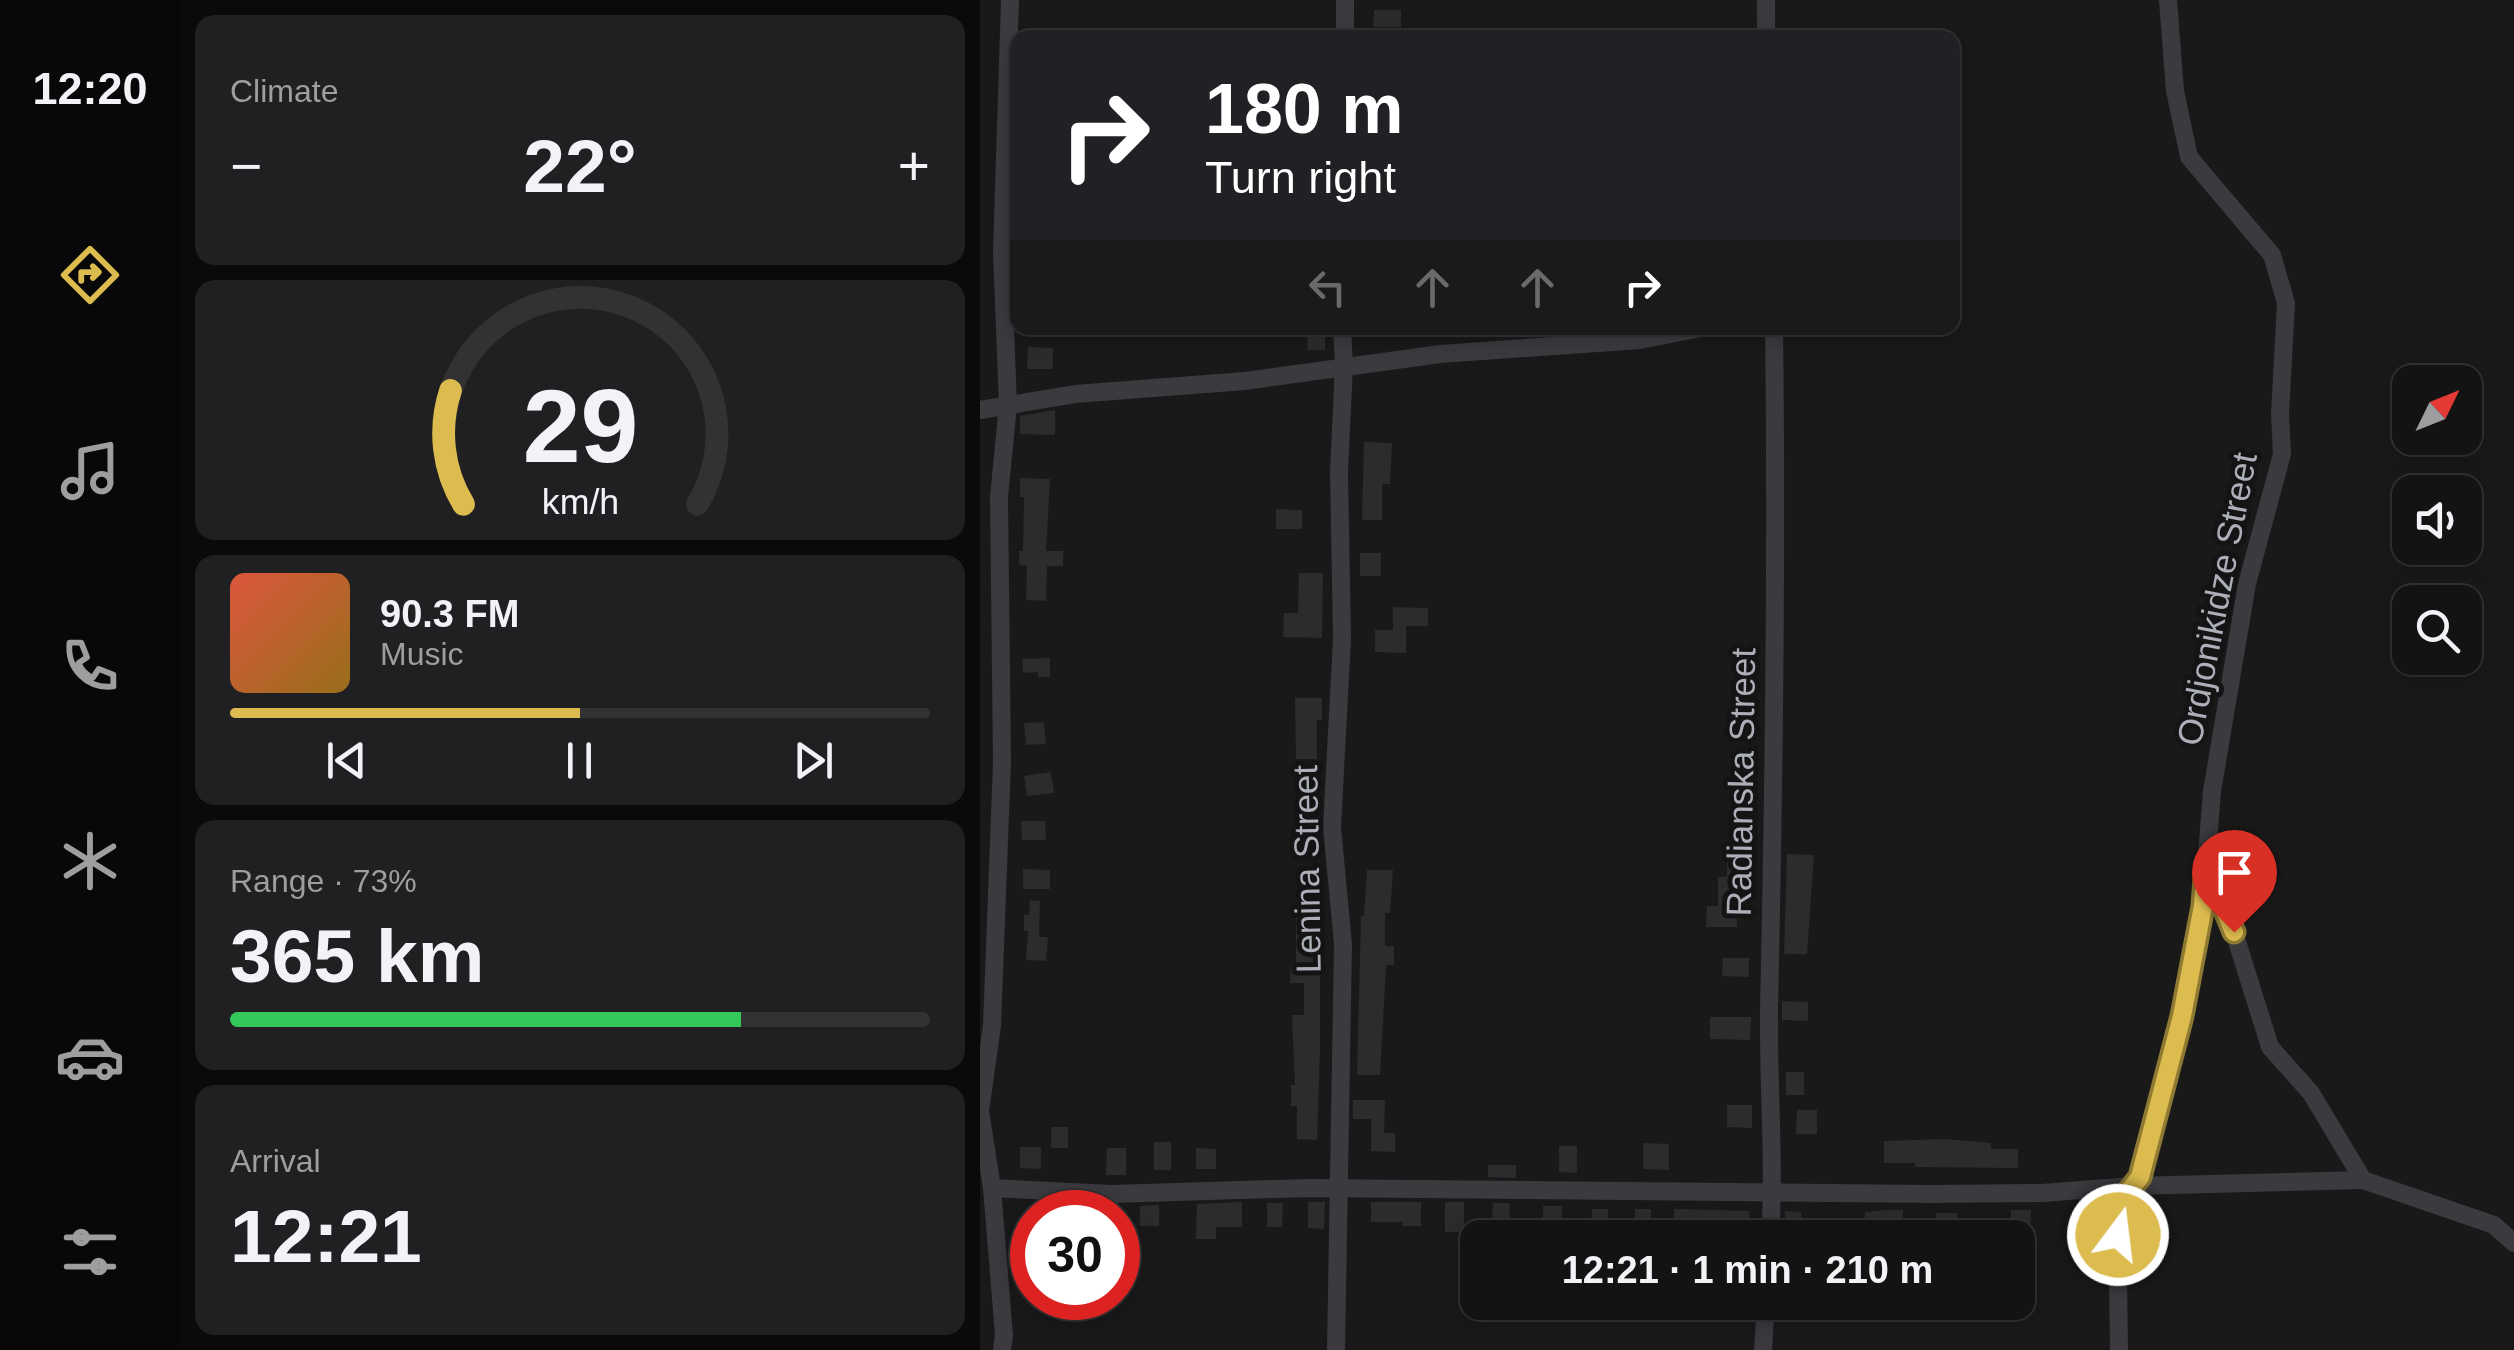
<!DOCTYPE html>
<meta charset="utf-8">
<style>
:root{--surface:#131314;--page:#202022;--text:#f1f3f6;--muted:#9d9ea0;--line:#323234;--accent:#dcbb4f}
body{margin:0;font-family:Helvetica,sans-serif;background:var(--page);color:var(--text);height:100vh;display:flex;flex-direction:column;font-size:38px;white-space:nowrap}
*{box-sizing:border-box;margin:0}
p{font-size:32px;color:var(--muted)}
.icon{flex:none;width:55px;height:55px;fill:none;stroke:currentColor;stroke-width:2;stroke-linecap:round;stroke-linejoin:round}
.map{position:relative;flex:1;overflow:hidden}
.details{display:flex;flex-direction:column;gap:15px;padding:15px;background:#0a0a0b;width:800px}
.details>*{flex:none}
.banner{position:absolute;left:30px;top:30px;width:950px;height:305px;border-radius:20px;box-shadow:0 5px 25px #0003,0 0 0 2px var(--line);background:#202124;color:#fff;overflow:hidden}
.needle{width:65px;rotate:47deg}
.tools{position:absolute;left:1412px;top:365px;display:grid;gap:20px}
.tools a{display:grid;place-items:center;width:90px;height:90px;border-radius:20px;background:var(--surface);box-shadow:0 5px 25px #0003,0 0 0 2px var(--line);font-size:50px}
.speed{position:absolute;left:30px;top:1190px;display:flex;gap:20px;font-size:50px;font-weight:700;text-align:center}
.speed>*{display:grid;place-content:center;width:130px;height:130px;border-radius:50%;background:var(--surface);box-shadow:0 5px 25px #0003,0 0 0 2px var(--line);line-height:1}
.speed .limit{border:15px solid #d22;background:#fff;color:#111}
.pin{position:absolute;display:grid;place-items:center;width:85px;height:85px;color:#fff;margin:-102px -42px;border-radius:50% 50% 50% 0;rotate:-45deg;box-shadow:0 0 10px #0007}
.pin .icon{rotate:45deg}
.me{position:absolute;width:110px;margin:-55px;rotate:15deg;stroke-linejoin:round;filter:drop-shadow(0 0 8px #0008)}
.turn{display:flex;align-items:center;gap:35px;height:210px;padding:0 30px;font-size:45px}
.turn .icon{width:130px;height:130px;stroke-width:2.5}
.turn b{display:block;font-size:70px;line-height:85px}
.lanes{display:flex;align-items:center;height:95px;padding:0 30px;background:#0003;justify-content:center;gap:50px;direction:ltr}
.lanes .off{opacity:.35}
.big{font-size:75px;font-weight:700;line-height:1.1}
.details .tile{flex:1;display:flex;flex-direction:column;justify-content:center;gap:15px;min-width:0;padding:0 35px;border-radius:20px;background:var(--page)}
.details .dial{align-items:center;gap:0}
.dial svg{height:260px;overflow:visible;fill:none;stroke:var(--line);stroke-width:7;stroke-linecap:round;text-anchor:middle}
.dial text{fill:var(--text);stroke:none}
.song{display:flex;align-items:center;gap:30px}
.cover{width:120px;height:120px;border-radius:15px;background:linear-gradient(135deg,hsl(10 70% 55%),hsl(40 70% 35%))}
.played{height:10px;border-radius:5px;background:linear-gradient(90deg,var(--accent) 50%,var(--line) 50%)}
.keys{display:flex;justify-content:space-around;direction:ltr}
.heat{display:flex;justify-content:space-between;align-items:center;font-size:55px;direction:ltr}
.charge{height:15px;border-radius:8px;background:linear-gradient(90deg,#34c759 73%,var(--line) 0)}
.trip{position:absolute;left:480px;top:1220px;width:575px;height:100px;border-radius:20px;background:var(--surface);box-shadow:0 5px 25px #0003,0 0 0 2px var(--line);font-weight:700;line-height:100px;text-align:center}
main{display:flex;flex:1;min-height:0}
.tab-bar{display:flex;flex-direction:column;width:180px;justify-content:space-around;align-items:center;background:#080808;color:var(--muted)}
.tab-bar .icon{width:70px;height:70px}
.tab-bar .current{color:var(--accent)}
.tab-bar b{font-size:45px;color:var(--text)}
.map>svg:first-child{display:block}
.building{fill:#2c2c2e}
.lines{fill:none;stroke-linecap:round;stroke-linejoin:round}
.street{stroke:#3a3a3f;stroke-width:18}
.route-casing{stroke:#8f7a33;stroke-width:25}
.route{stroke:#dcbb4f;stroke-width:18}
.labels{text-anchor:middle;stroke-width:10;stroke-linejoin:round;paint-order:stroke}
.street-label{font-size:35px;fill:#adafb8;stroke:#141415}
</style>
<main>
<nav class="tab-bar">
<b>12:20</b>
<svg class="icon current" aria-label="directions" viewBox="0 0 24 24"><path d="M12 3l9 9-9 9-9-9zM9 14v-3h6M13 9l2 2-2 2"/></svg>
<svg class="icon" aria-label="music" viewBox="0 0 24 24"><path d="M9 18V5l10-2v13"/><circle cx="6" cy="18" r="3"/><circle cx="16" cy="16" r="3"/></svg>
<svg class="icon" aria-label="phone" viewBox="0 0 24 24"><path d="M5 4h4l2 5-3 2q2 4 5 5l2-3 5 2v4C11 20 4 13 5 4z"/></svg>
<svg class="icon" aria-label="climate" viewBox="0 0 24 24"><path d="M12 3v18M4 7l16 10M4 17L20 7"/></svg>
<svg class="icon" aria-label="car" viewBox="0 0 24 24"><path d="M5 17H2v-5l4-1 3-4h7l3 4 3 1v5h-3M9 17h6M6 11h13"/><circle cx="7" cy="17" r="2"/><circle cx="17" cy="17" r="2"/></svg>
<svg class="icon" aria-label="filters" viewBox="0 0 24 24"><path d="M4 7h16M4 17h16"/><circle cx="9" cy="7" r="2"/><circle cx="15" cy="17" r="2"/></svg>
</nav>
<section class="details">
<div class="tile"><p>Climate</p>
<div class="heat"><a>−</a><b class="big">22°</b><a>+</a></div>
</div>
<div class="tile dial"><svg viewBox="0 0 100 80">
<path d="M14 69A42 42 0 1 1 86 69"/>
<path d="M14 69A42 42 0 0 1 10 34" stroke="#dcbb4f"/>
<text x="50" y="56" font-size="32" font-weight="700">29</text>
<text x="50" y="72" font-size="11">km/h</text>
</svg></div>
<div class="tile">
<div class="song"><i class="cover"></i><div><b>90.3 FM</b><p>Music</p></div></div>
<div class="played"></div>
<div class="keys"><svg class="icon" aria-label="previous" viewBox="0 0 24 24"><path d="M18 5L8 12l10 7zM5 5v14"/></svg><svg class="icon" aria-label="pause" viewBox="0 0 24 24"><path d="M8 5v14M16 5v14"/></svg><svg class="icon" aria-label="next" viewBox="0 0 24 24"><path d="M6 5l10 7-10 7zM19 5v14"/></svg></div>
</div>
<div class="tile"><p>Range · 73%</p><b class="big">365 km</b><div class="charge"></div></div>
<div class="tile"><p>Arrival</p><b class="big">12:21</b></div>
</section>
<div class="map">
<svg width="1534" height="1350" viewBox="0 0 1534 1350">
<rect width="100%" height="100%" fill="#19191a"/>
<!-- building -->
<g class="building">
<path d="M394 10H421V27H393Z"/>
<path d="M328 328H345V350H327Z"/>
<path d="M48 347 73 348V369H47Z"/>
<path d="M75 410V435L40 434V416Z"/>
<path d="M384 442 412 443 410 484H402V520H382Z"/>
<path d="M40 478 70 479 66 551H83V566H67L66 601 46 600 47 566 39 565V551H43L44 497H40Z"/>
<path d="M296 509 322 510V529H296Z"/>
<rect x="380" y="553" width="21" height="23"/>
<path d="M319 573H343L342 638 303 637 304 613H318Z"/>
<path d="M413 607 448 608V626H426V653L395 652V630H413Z"/>
<path d="M70 658V677H58V672L43 673 42 659Z"/>
<path d="M315 698H342V720H337V759H316Z"/>
<path d="M64 722 66 744 46 745 44 723Z"/>
<path d="M71 772 74 793 47 796 44 776Z"/>
<path d="M41 821H65L66 840H42Z"/>
<path d="M747 853H771L772 902H757V927H726L727 906H738V877H747Z"/>
<path d="M807 854 834 855 827 954H804Z"/>
<path d="M321 867H338L337 966H340V1049L337 1140 317 1139V1106H311V1085H315L312 1015H324V983H310L311 965H316V895H321Z"/>
<path d="M43 869 70 870V889H43Z"/>
<path d="M387 870H413L410 913H405V946H414V965H406L400 1075H377L381 916H384Z"/>
<path d="M50 900 60 901 59 937H68L66 961 46 960 48 931H44V915H49Z"/>
<path d="M743 958H769V977L742 976Z"/>
<path d="M802 1001 828 1002V1021L802 1020Z"/>
<path d="M730 1017H771L770 1040 730 1039Z"/>
<rect x="806" y="1072" width="18" height="23"/>
<path d="M373 1100H405L404 1133H415V1152L391 1151V1119H373Z"/>
<path d="M747 1105H772V1128L747 1127Z"/>
<path d="M817 1110H837V1134H816Z"/>
<rect x="71" y="1127" width="17" height="21"/>
<path d="M966 1139 1011 1143V1149H1038V1168L935 1167V1163H904V1141Z"/>
<rect x="174" y="1142" width="17" height="28"/>
<path d="M663 1143 689 1144V1170L663 1169Z"/>
<path d="M579 1146H597V1173L579 1172Z"/>
<path d="M40 1147H61V1169L40 1168Z"/>
<path d="M127 1148H146V1175H126Z"/>
<path d="M216 1148 236 1149V1169H216Z"/>
<path d="M508 1165H536V1178L508 1177Z"/>
<path d="M262 1202V1227H236V1239H216L217 1204Z"/>
<path d="M328 1202H345L344 1229 328 1228Z"/>
<path d="M391 1202H441V1226H423V1222H391Z"/>
<rect x="465" y="1202" width="19" height="30"/>
<path d="M287 1203H303L302 1227H287Z"/>
<path d="M513 1203H530L529 1224 512 1223Z"/>
<path d="M179 1205V1226H160V1206Z"/>
<path d="M563 1206H582L581 1232H563Z"/>
<path d="M612 1209H628V1236H611Z"/>
<rect x="655" y="1209" width="16" height="24"/>
<path d="M694 1209 769 1211V1238H751V1231L694 1234Z"/>
<path d="M907 1210H923V1238H884L885 1212Z"/>
<path d="M1031 1210H1051L1050 1240 1031 1238Z"/>
<path d="M805 1211 821 1212V1238H805Z"/>
<rect x="956" y="1213" width="21" height="25"/>
</g>
<g class="lines">
<!-- street -->
<g class="street">
<path d="M365 38V0"/>
<path d="M786 38V0"/>
<path d="M0 410 95 394 265 381 460 354 660 340 721 328"/>
<path d="M1228 869 1254 932 1290 1047 1331 1093 1383 1180 1514 1225 1534 1243"/>
<path d="M12 1188 132 1194 327 1188 951 1194 1062 1193 1153 1186 1383 1180"/>
<path d="M790 1238C795 1162 788 1086 789 1010 794 782 797 555 794 328"/>
<path d="M22 1350 24 1335 12 1188 0 1111 12 1026 22 762 19 497 28 405 22 252 30 0"/>
<path d="M356 1350 363 944 352 827 362 639 359 471 364 365 362 328"/>
<path d="M783 1350 786 1302"/>
<path d="M1139 1350 1137 1206 1160 1177 1202 1016 1223 907 1232 791 1267 584 1302 454 1300 414 1306 303 1292 255 1209 157 1195 91 1188 0"/>
</g>
</g>
<g class="lines">
<defs>
<path id="route" d="M1138 1235 1137 1206 1160 1177 1202 1016 1223 906 1226 864 1254 932"/>
</defs>
<!-- route casing -->
<use href="#route" class="route-casing"/>
<!-- route -->
<use href="#route" class="route"/>
</g>
<g class="labels">
<!-- street labels -->
<g class="street-label">
<text transform="translate(1237 599) rotate(-79)" y="12">Ordjonikidze Street</text>
<text transform="translate(761 782) rotate(-89)" y="12">Radianska Street</text>
<text transform="translate(327 869) rotate(-91)" y="12">Lenina Street</text>
</g>
</g>
</svg>
<div class="tools">
<a><svg class="needle" viewBox="-14 -14 28 28"><path d="M0-13l5 13h-10z" fill="#e53935"/><path d="M0 13l5-13h-10z" fill="#9d9ea0"/></svg></a>
<a><svg class="icon" aria-label="sound" viewBox="0 0 24 24"><path d="M4 9h4l5-4v14l-5-4H4zM17 9q2 3 0 6"/></svg></a>
<a><svg class="icon" aria-label="search" viewBox="0 0 24 24"><circle cx="10" cy="10" r="6"/><path d="M15 15l6 6"/></svg></a>
</div>
<div class="speed"><div class="limit">30</div></div>
<div class="pin" style="left:1254px;top:932px;background:#d93025"><svg class="icon" aria-label="arrive" viewBox="0 0 24 24"><path d="M6 21V4h12l-3 4 3 4H6"/></svg></div>
<svg class="me" style="left:1138px;top:1235px" viewBox="-20 -20 40 40"><circle r="17" fill="#dcbb4f" stroke="#fff" stroke-width="3"/><path d="M0-11L8 9 0 5-8 9z" fill="#fff"/></svg>
<div class="trip">12:21 · 1 min · 210 m</div>
<div class="banner">
<div class="turn"><svg class="icon" aria-label="right" viewBox="0 0 24 24"><path d="M7 20v-9h11M14 6l5 5-5 5"/></svg><div><b>180 m</b>Turn right</div></div>
<div class="lanes"><svg class="icon off" aria-label="left" viewBox="0 0 24 24"><path d="M17 20v-9H6M10 6l-5 5 5 5"/></svg><svg class="icon off" aria-label="ahead" viewBox="0 0 24 24"><path d="M12 20V5M6 11l6-6 6 6"/></svg><svg class="icon off" aria-label="ahead" viewBox="0 0 24 24"><path d="M12 20V5M6 11l6-6 6 6"/></svg><svg class="icon" aria-label="right" viewBox="0 0 24 24"><path d="M7 20v-9h11M14 6l5 5-5 5"/></svg></div>
</div>
</div>
</main>
